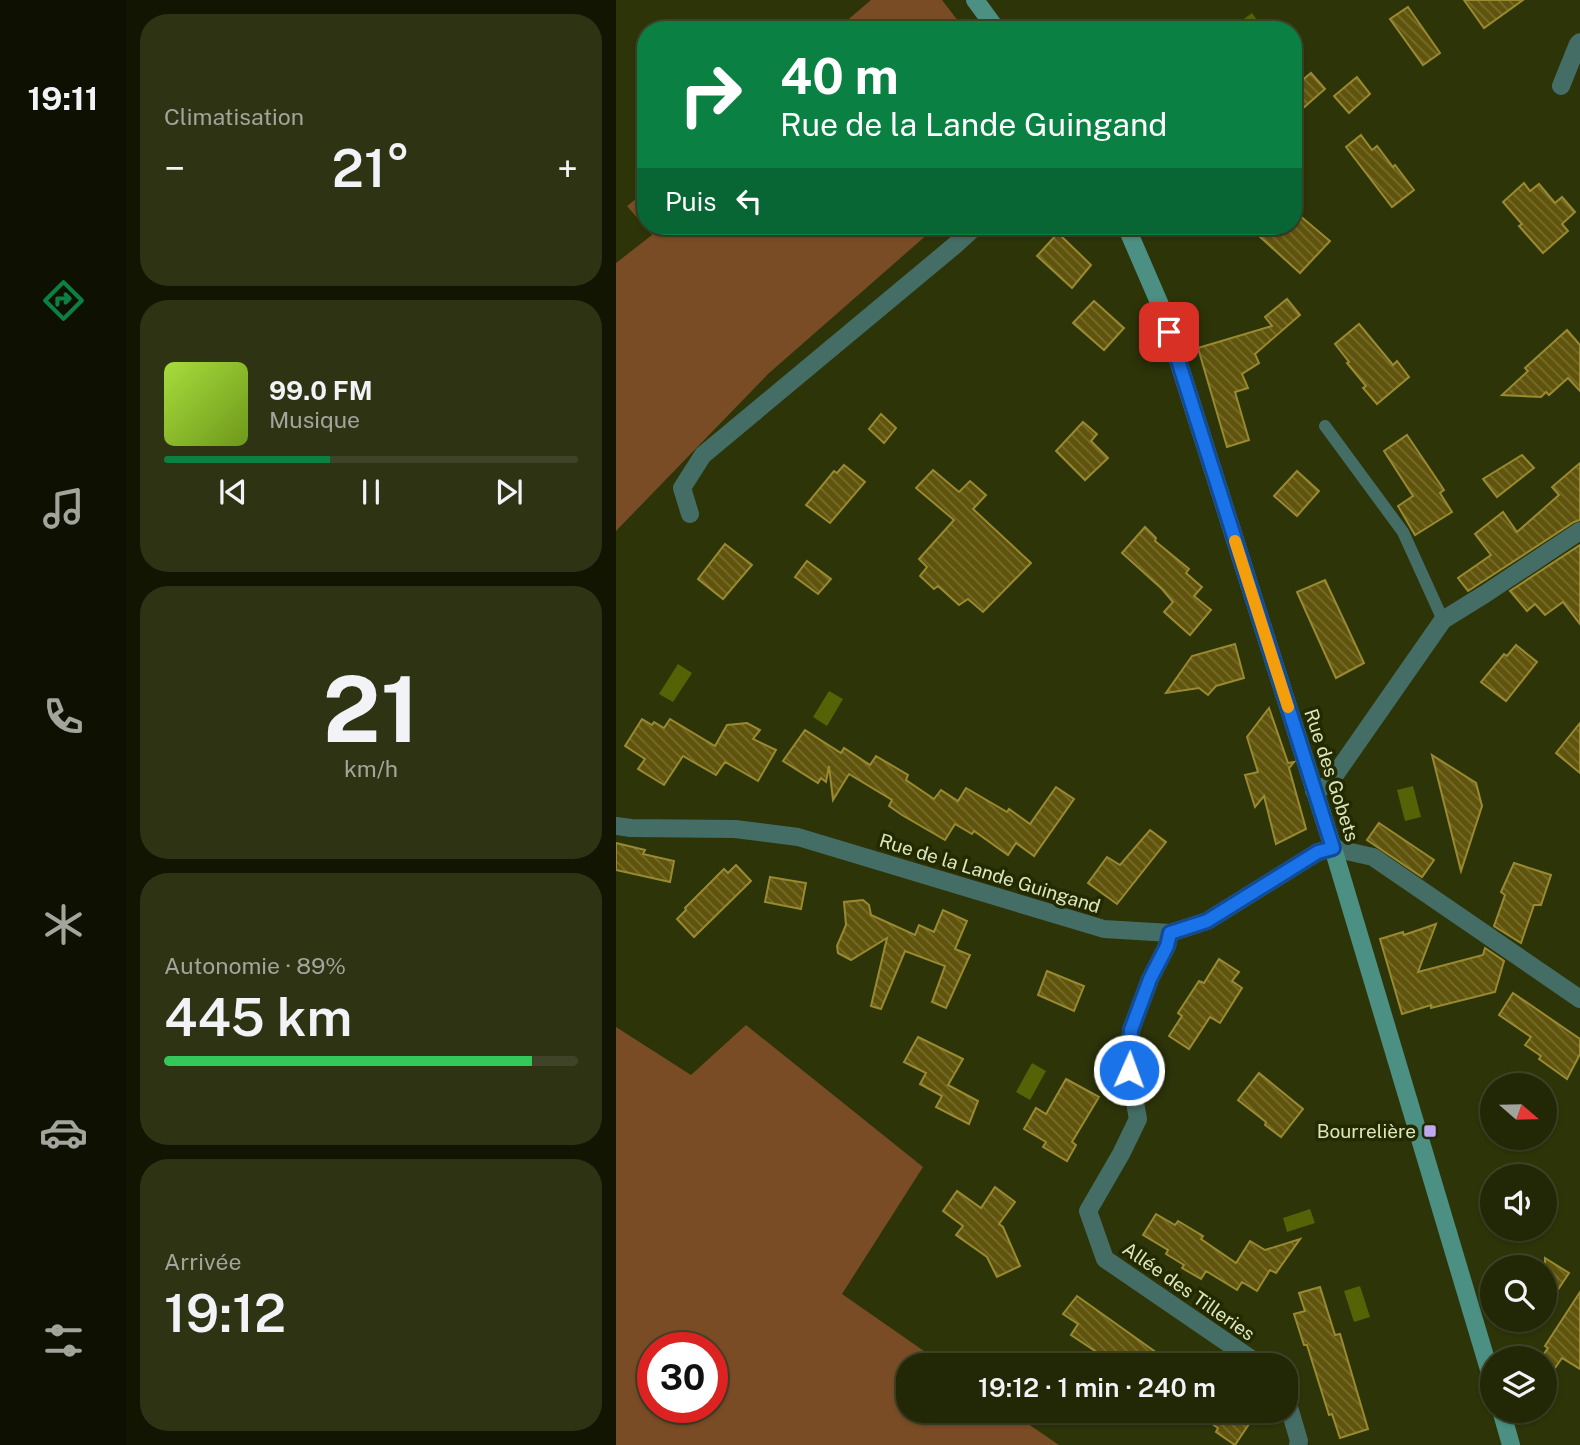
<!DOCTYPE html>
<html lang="fr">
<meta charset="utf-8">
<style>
:root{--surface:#222706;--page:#2e3314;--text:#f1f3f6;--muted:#a2a59b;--line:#3f4428;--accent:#0b8043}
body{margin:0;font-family:"Public Sans",sans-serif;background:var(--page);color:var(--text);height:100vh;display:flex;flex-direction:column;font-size:26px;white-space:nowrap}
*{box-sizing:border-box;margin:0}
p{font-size:23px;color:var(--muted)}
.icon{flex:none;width:38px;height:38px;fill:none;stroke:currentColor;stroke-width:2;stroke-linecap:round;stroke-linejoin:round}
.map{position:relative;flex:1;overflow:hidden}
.panel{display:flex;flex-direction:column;gap:14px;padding:14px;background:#131503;width:490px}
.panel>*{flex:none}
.top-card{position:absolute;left:21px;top:21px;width:665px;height:214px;border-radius:28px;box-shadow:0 2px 5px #0004,0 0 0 2px var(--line);background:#0b8043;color:#fff;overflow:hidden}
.needle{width:46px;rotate:110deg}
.tools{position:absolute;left:864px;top:1073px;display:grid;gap:14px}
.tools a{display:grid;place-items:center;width:77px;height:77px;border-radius:50%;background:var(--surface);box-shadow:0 2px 5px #0004,0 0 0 2px var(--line);font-size:35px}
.speed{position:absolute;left:21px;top:1332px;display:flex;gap:14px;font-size:35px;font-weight:700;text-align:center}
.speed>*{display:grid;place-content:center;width:91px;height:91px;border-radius:50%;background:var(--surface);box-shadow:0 2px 5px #0004,0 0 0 2px var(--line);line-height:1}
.speed .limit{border:10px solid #d22;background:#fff;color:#111}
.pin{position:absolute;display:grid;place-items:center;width:60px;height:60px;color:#fff;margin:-30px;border-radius:14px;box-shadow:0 4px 10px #0006}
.me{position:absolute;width:77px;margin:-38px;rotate:2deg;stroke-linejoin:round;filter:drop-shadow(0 0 5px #0008)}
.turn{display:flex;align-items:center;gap:24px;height:147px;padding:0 28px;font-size:32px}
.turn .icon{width:91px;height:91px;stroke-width:2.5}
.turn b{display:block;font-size:49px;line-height:60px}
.then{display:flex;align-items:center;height:66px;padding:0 28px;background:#0003;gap:14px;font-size:26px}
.big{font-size:52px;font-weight:600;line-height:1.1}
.panel .card{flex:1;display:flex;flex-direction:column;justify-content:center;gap:10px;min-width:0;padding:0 24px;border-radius:28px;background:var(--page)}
.panel .dial{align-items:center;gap:0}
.dial b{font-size:91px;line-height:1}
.song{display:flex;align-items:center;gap:21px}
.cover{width:84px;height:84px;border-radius:10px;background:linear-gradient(135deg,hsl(80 70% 55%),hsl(80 70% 35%))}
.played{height:7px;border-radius:4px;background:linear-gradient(90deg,var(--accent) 40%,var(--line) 40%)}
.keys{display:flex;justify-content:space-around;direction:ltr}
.heat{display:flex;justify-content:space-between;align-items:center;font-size:38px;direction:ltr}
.charge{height:10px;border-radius:5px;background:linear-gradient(90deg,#34c759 89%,var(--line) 0)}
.trip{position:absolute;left:280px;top:1353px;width:402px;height:70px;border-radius:28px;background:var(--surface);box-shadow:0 2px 5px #0004,0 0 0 2px var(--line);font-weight:600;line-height:70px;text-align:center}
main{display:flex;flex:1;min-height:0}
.dock{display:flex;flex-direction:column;width:126px;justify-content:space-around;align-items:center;background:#0e1002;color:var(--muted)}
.dock .icon{width:49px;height:49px}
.dock .active{color:var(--accent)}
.dock b{font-size:32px;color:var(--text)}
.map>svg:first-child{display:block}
.grass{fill:#794c26;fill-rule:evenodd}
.water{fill:#556306}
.building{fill:url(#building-back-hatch);stroke:#998a32;stroke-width:2}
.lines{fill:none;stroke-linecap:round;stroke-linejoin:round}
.lane{stroke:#446e65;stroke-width:12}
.street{stroke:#446e65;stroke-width:18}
.secondary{stroke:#4b9082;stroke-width:18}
.route-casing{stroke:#114b97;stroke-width:18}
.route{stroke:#1a73e8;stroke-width:12}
.slow{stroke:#f59e0b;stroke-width:12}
.poi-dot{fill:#c1a8f3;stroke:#232a00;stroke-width:2.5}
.labels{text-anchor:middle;stroke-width:7;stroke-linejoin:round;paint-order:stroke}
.street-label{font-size:19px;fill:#dce6be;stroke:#232a00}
.poi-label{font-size:19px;fill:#dce6be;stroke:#232a00;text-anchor:end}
</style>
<main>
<nav class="dock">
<b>19:11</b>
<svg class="icon active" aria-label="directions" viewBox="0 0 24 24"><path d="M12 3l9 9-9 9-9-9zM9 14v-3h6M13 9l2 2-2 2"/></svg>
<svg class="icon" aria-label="music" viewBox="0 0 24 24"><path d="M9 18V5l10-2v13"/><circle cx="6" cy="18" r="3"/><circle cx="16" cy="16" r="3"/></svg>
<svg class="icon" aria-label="phone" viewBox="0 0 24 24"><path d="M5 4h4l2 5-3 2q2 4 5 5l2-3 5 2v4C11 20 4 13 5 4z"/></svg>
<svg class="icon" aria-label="climate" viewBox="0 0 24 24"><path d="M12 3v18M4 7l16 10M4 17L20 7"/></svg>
<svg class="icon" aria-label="car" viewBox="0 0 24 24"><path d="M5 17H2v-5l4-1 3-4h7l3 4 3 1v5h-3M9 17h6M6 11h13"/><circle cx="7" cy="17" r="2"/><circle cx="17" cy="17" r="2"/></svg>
<svg class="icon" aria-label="filters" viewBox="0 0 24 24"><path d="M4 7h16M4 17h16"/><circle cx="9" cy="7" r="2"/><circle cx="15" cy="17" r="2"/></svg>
</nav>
<section class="panel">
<div class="card"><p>Climatisation</p>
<div class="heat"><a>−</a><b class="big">21°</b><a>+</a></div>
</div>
<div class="card">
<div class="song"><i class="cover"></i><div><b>99.0 FM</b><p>Musique</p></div></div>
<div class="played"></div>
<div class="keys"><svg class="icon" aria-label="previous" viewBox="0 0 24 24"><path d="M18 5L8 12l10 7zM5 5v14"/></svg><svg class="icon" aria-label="pause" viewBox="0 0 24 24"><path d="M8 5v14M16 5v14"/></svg><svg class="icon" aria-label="next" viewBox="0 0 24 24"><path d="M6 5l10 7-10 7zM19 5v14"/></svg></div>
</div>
<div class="card dial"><b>21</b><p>km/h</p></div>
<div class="card"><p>Autonomie · 89%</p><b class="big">445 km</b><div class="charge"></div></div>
<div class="card"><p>Arrivée</p><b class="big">19:12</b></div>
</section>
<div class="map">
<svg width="964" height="1445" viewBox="0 0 964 1445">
<defs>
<pattern id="building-back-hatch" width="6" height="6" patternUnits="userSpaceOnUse" patternTransform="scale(1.75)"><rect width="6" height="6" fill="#60540d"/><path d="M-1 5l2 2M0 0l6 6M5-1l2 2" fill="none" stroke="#766d2e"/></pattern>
</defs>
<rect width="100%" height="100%" fill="#2d3408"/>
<!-- grass -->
<g class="grass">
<path d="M255 0H326L349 30H220Z"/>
<path d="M30 191V226H321L152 374 0 531V263L36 235 11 206Z"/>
<path d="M130 1025 307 1167 226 1294 328 1365H292V1410L393 1411 443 1445H0V1027L75 1075ZM37 1348H96V1407H37Z"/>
</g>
<!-- water -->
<g class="water">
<path d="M636 13 648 30H621L618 26Z"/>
<path d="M62 664 76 673 57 702 43 694Z"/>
<path d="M213 691 227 699 211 726 197 717Z"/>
<path d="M797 786 805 817 789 821 781 790Z"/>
<path d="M416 1063 430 1071 414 1100 400 1092Z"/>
<path d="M694 1209 699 1223 671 1232 667 1218Z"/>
<path d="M744 1286 754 1317 738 1322 728 1291Z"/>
</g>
<!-- building -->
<g class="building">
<path d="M848 0H907L868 28Z"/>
<path d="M792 7 824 53 807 65 774 19Z"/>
<path d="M695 73 709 89 686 109 677 99V88Z"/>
<path d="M741 77 754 94 733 113 718 96Z"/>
<path d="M745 135 756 150 761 146 777 167 779 165 798 190 776 207 730 147Z"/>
<path d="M908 183 914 191 923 184 939 203 946 197 959 212 946 224 952 231 927 253 903 226 906 224 887 202Z"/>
<path d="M677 210 714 241 684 273 632 226H677Z"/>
<path d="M442 233 475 265 456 288 421 256Z"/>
<path d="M671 299 684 315 639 354 643 363 626 374 632 388 619 392 633 440 611 447 582 348 656 326 649 317Z"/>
<path d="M478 301 508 328 488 350 457 323Z"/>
<path d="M743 324 777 365 781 361 793 377 761 404 747 388 750 386 731 363 733 362 719 344Z"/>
<path d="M951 330 964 345V391L952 378 933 395 930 392 925 397 886 395 912 371 909 368Z"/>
<path d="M265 414 280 428 268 443 253 429Z"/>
<path d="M467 422 481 434 475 441 492 458 469 480 440 451Z"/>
<path d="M791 435 828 490 824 493 836 512 799 535 782 506 797 496 768 451Z"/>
<path d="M906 455 918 468 881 497 867 479Z"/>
<path d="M964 463V520L958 522 852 591 842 578 875 555 859 534 887 512 901 532 943 495 936 487Z"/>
<path d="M228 465 249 482 214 523 190 505 218 471 221 473Z"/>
<path d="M317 470 343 492 354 481 370 495 357 509 415 563 367 612 352 599 343 605 322 586 318 589 304 576 311 567 303 559 338 520 300 488Z"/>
<path d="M681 471 703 491 681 516 658 496Z"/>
<path d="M529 527 540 538 539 541 573 569 570 573 586 587 578 596 595 610 574 635 548 612 557 602 546 589 506 553Z"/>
<path d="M109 544 136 565 107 599 82 579Z"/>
<path d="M964 545V624L947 602 929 615 919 604 911 611 894 591Z"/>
<path d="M191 561 215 579 202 594 179 577Z"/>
<path d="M709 580 748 663 720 678 681 592Z"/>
<path d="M619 644 628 678 600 686 592 695 583 688 550 693 576 656Z"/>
<path d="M900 645 921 662 890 701 865 682 888 654 891 656Z"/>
<path d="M653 708 672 763 678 762 673 768 690 829 660 844 648 796 639 807 629 775 642 772 631 737Z"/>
<path d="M26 719 36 725 38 722 48 728 54 719 99 746 111 725 131 723 144 730 137 739 160 750 142 781 109 762 100 775 67 756 48 785 22 769 29 759 9 746Z"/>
<path d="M964 723V773L940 753Z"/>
<path d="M189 730 225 753 228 748 254 765 260 756 292 775 290 780 318 799 325 790 342 801 350 788 391 812 393 809 414 824 440 787 458 799 418 856 400 843 392 855 358 831 356 834 339 824 329 840 286 815 273 806 276 800 233 774 217 800 213 766 210 782 205 778 202 783 167 761Z"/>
<path d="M816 755 860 783 866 806 845 871Z"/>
<path d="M763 823 818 860 806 877 751 840Z"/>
<path d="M534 830 550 842 501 904 472 883 491 857 504 865Z"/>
<path d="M0 843 29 850 27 854 58 861 54 882 0 870Z"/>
<path d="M898 863 935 875 925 905H918L905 943 878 926 889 895 885 892Z"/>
<path d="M120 865 135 881 78 937 61 919 70 910 69 908 108 869 112 873Z"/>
<path d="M154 877 190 883 185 909 149 902Z"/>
<path d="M247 900 253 905 255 915 299 935 303 925 318 932 327 910 351 921 339 949 354 955 330 1008 316 1002 329 966 289 951 265 1009 255 1006 271 938 235 960 222 953 221 946 230 925 228 902Z"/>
<path d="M820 924 802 972 867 955 869 948 888 961 879 992 815 1008V1005L786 1014 764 939 787 932 788 935Z"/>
<path d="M603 959 623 972 616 981 626 988 604 1023 594 1017 573 1049 553 1036 566 1016 562 1013 583 981 588 983Z"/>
<path d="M431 971 468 986 458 1011 422 995Z"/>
<path d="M897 993 964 1039V1054L951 1079 923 1059 925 1056 909 1045 915 1037 883 1015Z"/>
<path d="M302 1037 347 1059 332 1085 362 1101 353 1124 320 1107 326 1096 304 1084 310 1073 288 1062Z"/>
<path d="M643 1073 687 1109 665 1137 649 1125 650 1122 622 1100Z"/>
<path d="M450 1079 483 1097 456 1142 460 1145 451 1161 427 1147 430 1142 408 1129 420 1108 430 1114Z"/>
<path d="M379 1187 399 1202 383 1224 387 1227 404 1266 381 1277 371 1257 340 1235 347 1226 327 1211 341 1191 365 1208Z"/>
<path d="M540 1214 559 1225 562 1221 587 1236 585 1239 620 1263 634 1241 649 1250 684 1239 660 1273 654 1270 641 1291 626 1282 621 1290 590 1271 585 1279 566 1268 568 1265 550 1254 552 1250 527 1235Z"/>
<path d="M929 1258 953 1273 929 1309Z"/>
<path d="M704 1287 719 1335 724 1334 752 1429 724 1438 716 1414 713 1415 691 1345H688L678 1314 689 1311 683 1293Z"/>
<path d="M964 1292V1369L946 1358 929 1382V1358H925L932 1348 929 1346Z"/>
<path d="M461 1296 541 1353 533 1365H478L485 1355 455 1335 462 1324 447 1314Z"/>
<path d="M576 1410H614L633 1424 619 1445 600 1432 602 1428Z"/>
</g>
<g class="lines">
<!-- lane -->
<path class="lane" d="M709 426 787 532 827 620"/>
<!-- street -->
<g class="street">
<path d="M945 86 962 44 964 42"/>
<path d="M74 514 66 488 87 455 338 246 360 226"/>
<path d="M698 791 712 785 827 620 869 594 964 531"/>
<path d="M0 826 15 828 119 829 182 837 488 929 554 933 591 921 702 852 717 848 757 857 964 999"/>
<path d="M554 933 551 946 534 979 515 1030 513 1070 522 1119 505 1154 472 1211 489 1259 644 1365"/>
<path d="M670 1397 683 1441 682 1445"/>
</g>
<!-- secondary -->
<g class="secondary">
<path d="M359 0 381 30"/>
<path d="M510 226 545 307 717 848 877 1383"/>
<path d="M885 1410 895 1445"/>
</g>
</g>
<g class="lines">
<defs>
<path id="route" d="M513 1070 515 1030 534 979 551 946 554 933 591 921 702 852 717 848 553 332"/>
</defs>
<!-- route casing -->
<use href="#route" class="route-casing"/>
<!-- route -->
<use href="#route" class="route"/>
<!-- slow -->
<path class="slow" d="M619 541 672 707"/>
</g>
<!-- markers -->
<rect class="poi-dot" x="807" y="1124" width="14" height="14" rx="3.5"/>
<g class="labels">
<!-- street labels -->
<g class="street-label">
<text transform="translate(716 775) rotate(72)" y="7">Rue des Gobets</text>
<text transform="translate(374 873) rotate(17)" y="7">Rue de la Lande Guingand</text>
<text transform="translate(573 1291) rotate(35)" y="7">Allée des Tilleries</text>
</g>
<!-- poi labels -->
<g class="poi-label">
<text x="800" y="1138">Bourrelière</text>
</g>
</g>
</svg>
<div class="tools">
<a><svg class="needle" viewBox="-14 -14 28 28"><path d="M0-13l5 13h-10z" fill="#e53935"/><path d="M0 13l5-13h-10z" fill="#a2a59b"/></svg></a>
<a><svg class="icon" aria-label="sound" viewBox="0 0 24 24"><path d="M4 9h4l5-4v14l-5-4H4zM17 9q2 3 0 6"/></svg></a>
<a><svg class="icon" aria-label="search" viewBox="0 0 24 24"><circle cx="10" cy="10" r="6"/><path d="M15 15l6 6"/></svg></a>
<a><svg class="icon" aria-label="layers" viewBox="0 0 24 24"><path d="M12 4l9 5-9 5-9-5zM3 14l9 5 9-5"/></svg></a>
</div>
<div class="speed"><div class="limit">30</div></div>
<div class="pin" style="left:553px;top:332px;background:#d93025"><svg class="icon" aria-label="arrive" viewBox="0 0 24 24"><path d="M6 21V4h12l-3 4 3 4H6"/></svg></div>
<svg class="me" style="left:513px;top:1070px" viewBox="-20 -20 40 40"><circle r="17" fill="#1a73e8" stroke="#fff" stroke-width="3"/><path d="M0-11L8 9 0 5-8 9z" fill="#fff"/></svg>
<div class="trip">19:12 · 1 min · 240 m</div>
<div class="top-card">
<div class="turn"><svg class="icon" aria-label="right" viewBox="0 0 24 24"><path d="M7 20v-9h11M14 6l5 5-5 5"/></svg><div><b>40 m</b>Rue de la Lande Guingand</div></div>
<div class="then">Puis<svg class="icon" aria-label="left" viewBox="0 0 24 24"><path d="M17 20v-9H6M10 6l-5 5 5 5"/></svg></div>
</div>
</div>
</main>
